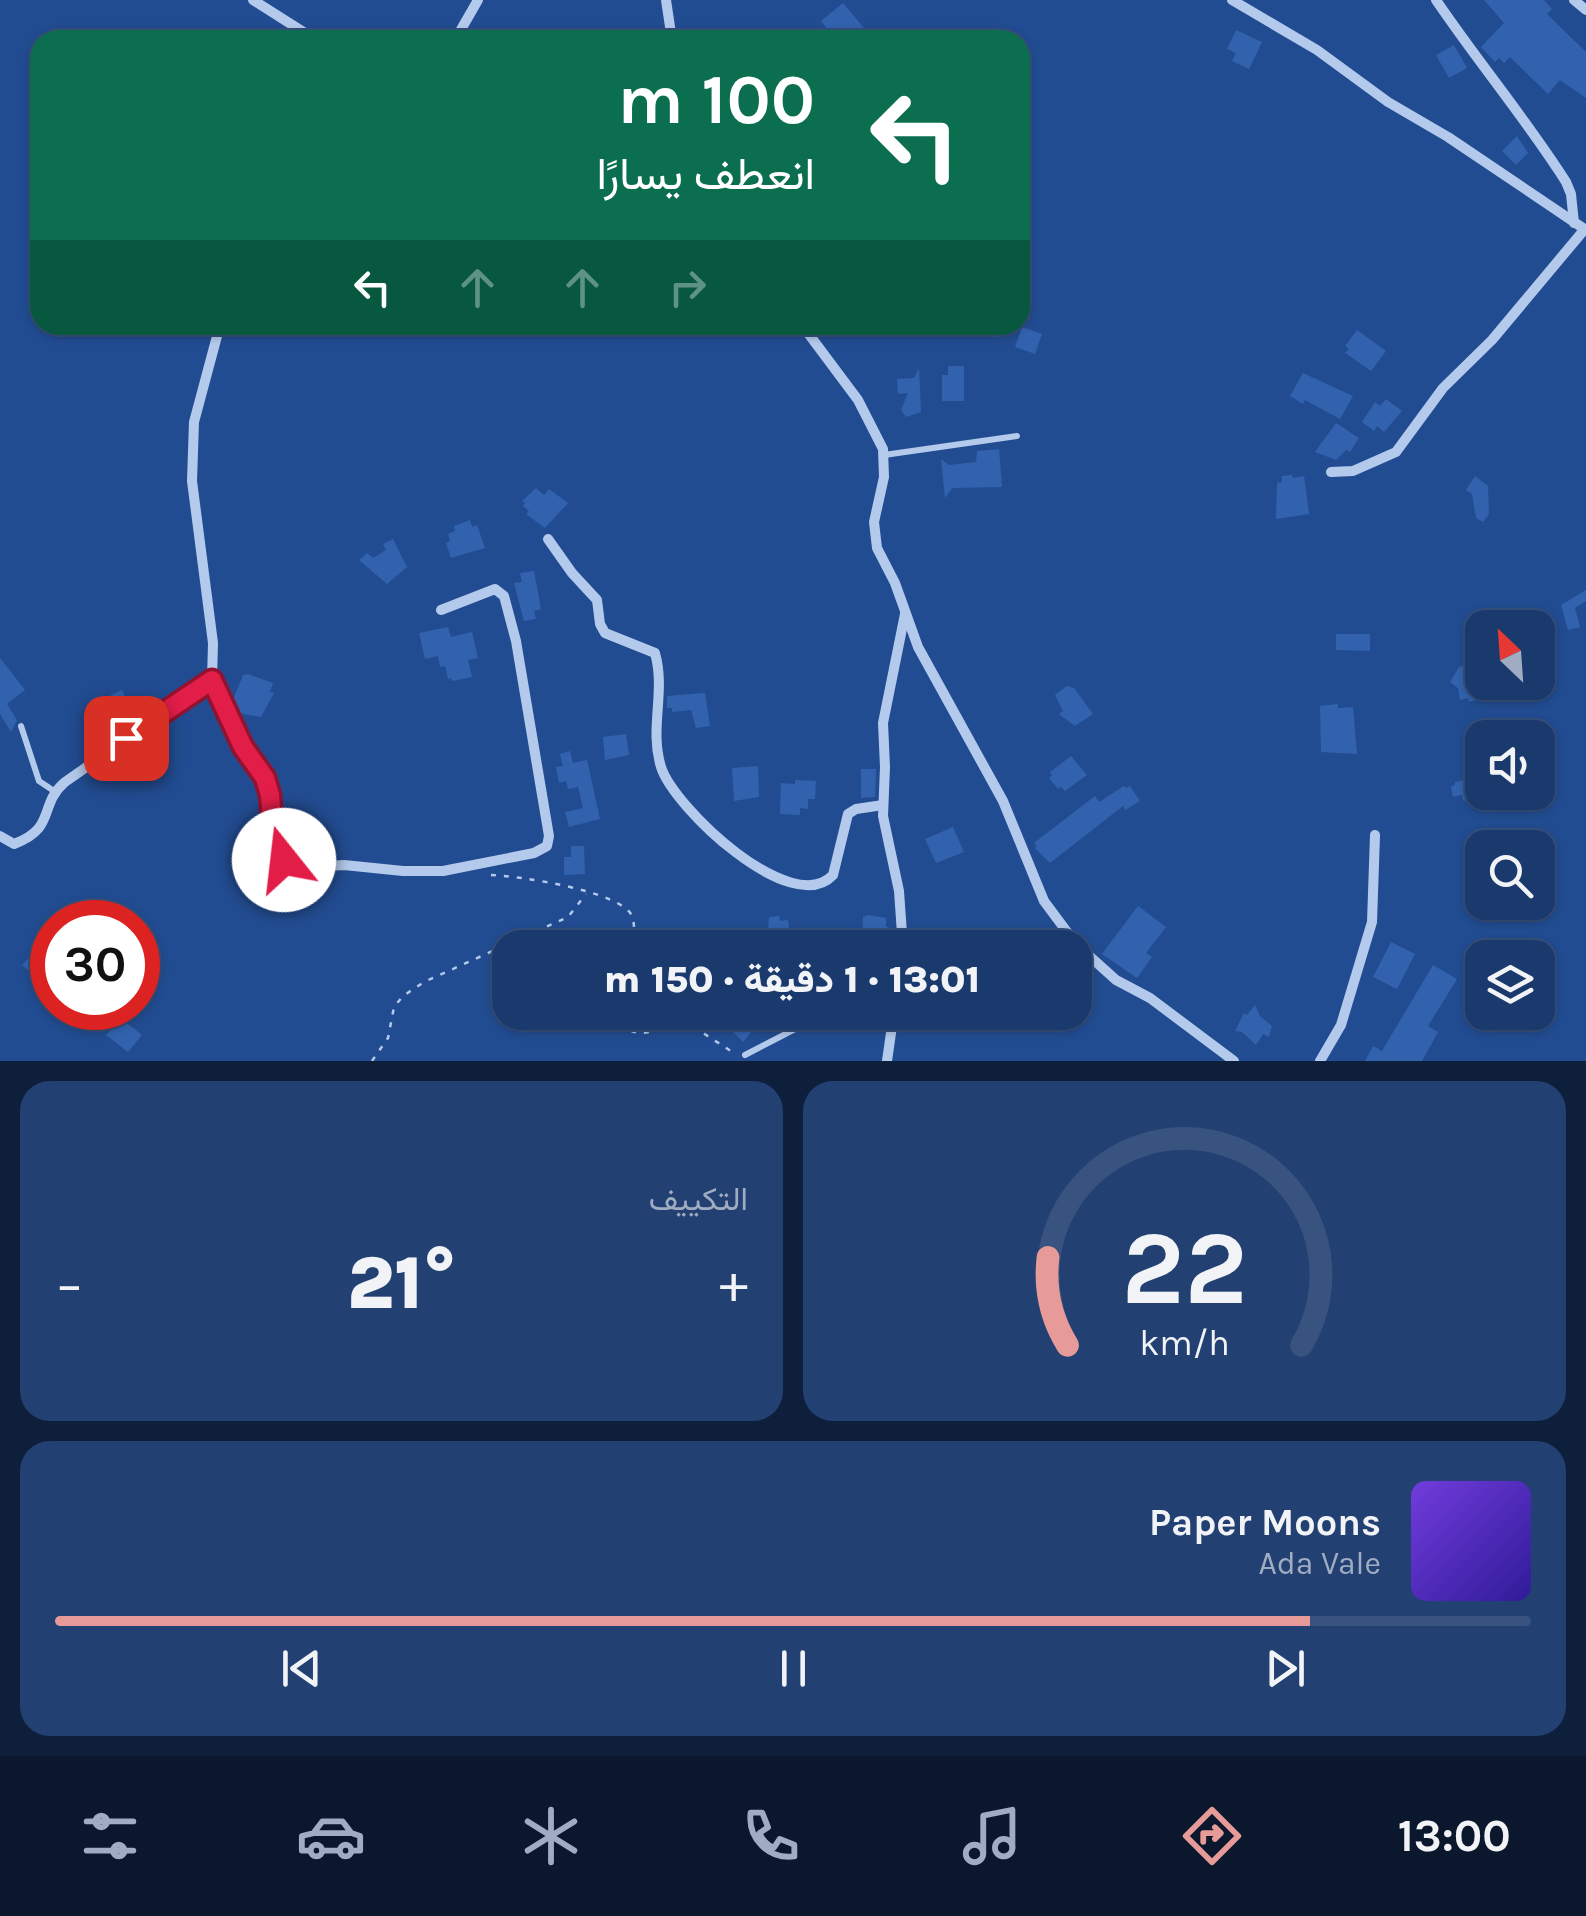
<!DOCTYPE html>
<html lang="ar">
<meta charset="utf-8">
<style>
:root{--surface:#1a396d;--page:#234072;--text:#f1f3f6;--muted:#9facc2;--line:#385380;--accent:#e69b98}
body{margin:0;font-family:Karla,Vazirmatn,sans-serif;background:var(--page);color:var(--text);direction:rtl;height:100vh;display:flex;flex-direction:column;font-size:38px;white-space:nowrap}
*{box-sizing:border-box;margin:0}
p{font-size:32px;color:var(--muted)}
.icon{flex:none;width:55px;height:55px;fill:none;stroke:currentColor;stroke-width:2;stroke-linecap:round;stroke-linejoin:round}
.map{position:relative;height:1061px;overflow:hidden;direction:ltr}
.details{display:flex;flex-direction:column;gap:20px;padding:20px;background:#0e1f3c;flex:1}
.details>*{flex:none}
.hud{position:absolute;left:30px;top:30px;width:1000px;height:305px;border-radius:30px;box-shadow:0 2px 8px #0004,0 0 0 2px var(--line);direction:rtl;background:#0b6e4f;color:#fff;overflow:hidden}
.needle{width:65px;rotate:335deg}
.fabs{position:absolute;left:1465px;top:610px;display:grid;gap:20px}
.fabs a{display:grid;place-items:center;width:90px;height:90px;border-radius:20px;background:var(--surface);box-shadow:0 2px 8px #0004,0 0 0 2px var(--line);font-size:50px}
.speed{position:absolute;left:30px;top:900px;display:flex;gap:20px;font-size:50px;font-weight:700;text-align:center}
.speed>*{display:grid;place-content:center;width:130px;height:130px;border-radius:50%;background:var(--surface);box-shadow:0 2px 8px #0004,0 0 0 2px var(--line);line-height:1}
.speed .limit{border:15px solid #d22;background:#fff;color:#111}
.pin{position:absolute;display:grid;place-items:center;width:85px;height:85px;color:#fff;margin:-42px;border-radius:20px;box-shadow:0 5px 15px #0006}
.me{position:absolute;width:110px;margin:-55px;rotate:344deg;stroke-linejoin:round;filter:drop-shadow(0 0 8px #0008)}
.turn{display:flex;align-items:center;gap:35px;height:210px;padding:0 50px;font-size:45px}
.turn .icon{width:130px;height:130px;stroke-width:2.5}
.turn b{display:block;font-size:70px;line-height:85px}
.lanes{display:flex;align-items:center;height:95px;padding:0 50px;background:#0003;justify-content:center;gap:50px;direction:ltr}
.lanes .off{opacity:.35}
.big{font-size:75px;font-weight:800;line-height:1.1}
.details .widget{flex:1;display:flex;flex-direction:column;justify-content:center;gap:15px;min-width:0;padding:0 35px;border-radius:30px;background:var(--page)}
.details .dial{align-items:center;gap:0}
.dial svg{height:260px;overflow:visible;fill:none;stroke:var(--line);stroke-width:7;stroke-linecap:round;text-anchor:middle}
.dial text{fill:var(--text);stroke:none}
.song{display:flex;align-items:center;gap:30px}
.cover{width:120px;height:120px;border-radius:15px;background:linear-gradient(135deg,hsl(260 70% 55%),hsl(250 70% 35%))}
.played{height:10px;border-radius:5px;background:linear-gradient(90deg,var(--accent) 85%,var(--line) 85%)}
.keys{display:flex;justify-content:space-around;direction:ltr}
.heat{display:flex;justify-content:space-between;align-items:center;font-size:55px;direction:ltr}
.details .tiles{flex:1;display:grid;gap:20px;grid-template-columns:1fr 1fr}
.widget:last-child{grid-column:span 2}
.trip{position:absolute;left:492px;top:930px;width:600px;height:100px;border-radius:30px;background:var(--surface);box-shadow:0 2px 8px #0004,0 0 0 2px var(--line);font-weight:800;line-height:100px;text-align:center;direction:rtl}
.tabs{display:flex;height:160px;justify-content:space-around;align-items:center;background:#0a172c;color:var(--muted)}
.tabs .icon{width:70px;height:70px}
.tabs .selected{color:var(--accent)}
.tabs b{font-size:45px;color:var(--text)}
.map>svg:first-child{display:block}
.building{fill:#3262ae}
.lines{fill:none;stroke-linecap:round;stroke-linejoin:round}
.path{stroke:#b4caec;stroke-width:2.5;stroke-dasharray:5 8;stroke-linecap:butt}
.service{stroke:#b4caec;stroke-width:6}
.minor{stroke:#b4caec;stroke-width:10}
.route-casing{stroke:#92132f;stroke-width:25}
.route{stroke:#e11d48;stroke-width:18}
</style>
<div class="map">
<svg width="1586" height="1061" viewBox="0 0 1586 1061">
<rect width="100%" height="100%" fill="#224c91"/>
<!-- building -->
<g class="building">
<path d="M1484 0H1544L1552 9 1547 14 1586 52V98L1560 80 1548 94 1510 57 1504 63 1499 58 1495 62 1481 47 1504 23Z"/>
<path d="M843 3 864 28 875 40H836L821 21Z"/>
<path d="M1236 30 1262 42 1249 69 1232 61 1236 53 1227 49Z"/>
<path d="M1454 45 1467 68 1449 78 1436 55Z"/>
<path d="M1517 136 1528 153 1516 165 1502 151Z"/>
<path d="M1022 327 1042 334 1035 354 1015 347Z"/>
<path d="M1357 330 1386 351 1371 371 1345 353 1349 349 1345 346Z"/>
<path d="M948 366H964V401H942V375H948Z"/>
<path d="M919 368 921 412 906 417 901 410 908 393 898 394 897 379 914 378Z"/>
<path d="M1303 373 1353 396 1340 419 1305 400 1303 404 1290 396Z"/>
<path d="M1386 399 1402 411 1384 432 1377 426 1374 431 1362 422 1375 402 1380 406Z"/>
<path d="M1336 423 1359 438 1350 452 1346 450 1336 460 1315 452Z"/>
<path d="M999 449 1002 487 952 488 945 498 941 459 949 465 976 462 977 451Z"/>
<path d="M1292 475 1293 478 1304 476 1309 514 1276 519 1277 483 1282 482V476Z"/>
<path d="M1475 476 1488 486 1489 514 1483 522 1476 518 1472 494 1466 490Z"/>
<path d="M536 488 544 495 549 489 568 503 545 528 526 514 529 511 523 506 525 503 522 501Z"/>
<path d="M470 520 472 527 477 525 485 548 451 558 446 543 450 541 448 534 455 531 454 526Z"/>
<path d="M393 539 407 567 387 584 359 560 367 553 373 558 386 550 383 544Z"/>
<path d="M534 571 541 609 534 611 536 619 524 621 514 583 522 582 520 573Z"/>
<path d="M1586 590V601L1575 608 1580 627 1568 630 1561 605Z"/>
<path d="M448 627 451 637 472 632 478 658 468 660 472 677 452 681 451 678 448 679 445 666 440 667 438 656 425 659 419 633Z"/>
<path d="M1336 634H1370V651L1336 650Z"/>
<path d="M0 658 25 690 7 704 17 720 11 732 0 714Z"/>
<path d="M1482 660V682H1500L1492 695 1469 702 1468 698 1460 700 1458 688 1450 682 1459 667Z"/>
<path d="M248 674 273 683 270 692 274 693 261 717 238 713 239 708 231 705 243 675Z"/>
<path d="M1067 686 1074 688 1093 714 1075 726 1059 714 1063 711 1055 695Z"/>
<path d="M122 690 136 721 119 728 105 698Z"/>
<path d="M705 693 710 726 696 728 691 710 672 712V708H667V696Z"/>
<path d="M1338 704V708L1353 707 1357 754 1321 752 1320 706Z"/>
<path d="M626 734 629 755 605 760 603 737Z"/>
<path d="M570 751 573 763 587 760 600 819 569 827 565 812 583 808 578 787 568 789 566 781 559 783 556 767 563 766 560 754Z"/>
<path d="M1071 756 1087 775 1065 791 1061 787 1058 789 1049 778 1052 775 1050 772Z"/>
<path d="M758 766 759 797 734 801 732 768Z"/>
<path d="M861 769H876L875 797 861 798Z"/>
<path d="M1482 777V799L1463 801 1462 795 1453 797 1451 786 1455 785V782Z"/>
<path d="M795 780 816 781 815 799H808V809L800 808V815L780 814 781 783 795 784Z"/>
<path d="M1124 786 1126 788 1130 786 1140 801 1125 810 1123 806 1050 863 1035 848 1037 846 1034 843 1095 796 1099 802Z"/>
<path d="M953 827 964 852 936 863 925 839Z"/>
<path d="M571 846H584L585 874 564 875V857H571Z"/>
<path d="M1138 906 1166 927 1146 953 1152 957 1137 978 1102 954Z"/>
<path d="M868 915 886 918V927H889L887 948H862L863 917Z"/>
<path d="M779 916 780 921 788 920 792 948H767L769 917Z"/>
<path d="M1391 942 1415 954 1397 989 1373 977Z"/>
<path d="M36 950 52 964V972L43 983 22 965Z"/>
<path d="M1433 965 1457 979 1428 1026 1438 1032 1422 1061H1365L1373 1046 1382 1051Z"/>
<path d="M1255 1005 1260 1016 1272 1026 1269 1037 1263 1034 1256 1045 1242 1032 1235 1031 1244 1013 1247 1015Z"/>
<path d="M87 1008H108L142 1035 128 1052 106 1035 112 1028Z"/>
<path d="M741 1012H755L762 1019 743 1042 728 1027Z"/>
</g>
<g class="lines">
<!-- path -->
<g class="path">
<path d="M491 875C519 876 621 891 632 916 636 927 633 937 631 948"/>
<path d="M618 1012 617 1020C640 1046 657 1025 686 1022L734 1053"/>
<path d="M372 1061 388 1038 394 1007 403 996 424 982 568 917 586 894"/>
</g>
<!-- service -->
<g class="service">
<path d="M884 455 1017 436"/>
<path d="M21 726 39 781 54 791"/>
<path d="M745 1055 828 1012"/>
</g>
<!-- minor -->
<g class="minor">
<path d="M253 0 316 40"/>
<path d="M666 0 672 40"/>
<path d="M1232 0 1317 50 1388 102 1448 137 1586 230"/>
<path d="M1436 0C1478 62 1526 119 1566 182L1571 194 1574 223"/>
<path d="M1574 0 1586 10"/>
<path d="M455 40 478 0"/>
<path d="M220 325 194 422 192 481 213 643 212 680 225 714 265 778 271 795 274 845 284 860 311 867 344 865 403 871H443L534 853 547 846 549 836 516 641 504 596 495 589 441 610"/>
<path d="M802 325 858 400 883 449 884 477 874 522 877 548 895 583 918 647 1003 801 1044 901 1076 944 1116 980 1150 998 1234 1061"/>
<path d="M1331 472 1353 471 1396 452 1443 388 1492 340 1584 230"/>
<path d="M548 539 572 573 597 600 600 624 605 633 655 653C666 692 649 728 661 767 674 808 792 919 833 875L848 814 856 809 883 805"/>
<path d="M0 836 14 844C57 828 38 805 65 782L212 680"/>
<path d="M903 948 899 891 883 816 885 767 883 723 905 614"/>
<path d="M887 1061 894 1012"/>
<path d="M1320 1061 1341 1025 1372 922 1375 835"/>
</g>
</g>
<g class="lines">
<defs>
<path id="route" d="M126 738 212 680 243 747 265 778 270 795 274 845 284 860"/>
</defs>
<!-- route casing -->
<use href="#route" class="route-casing"/>
<!-- route -->
<use href="#route" class="route"/>
</g>
</svg>
<div class="fabs">
<a><svg class="needle" viewBox="-14 -14 28 28"><path d="M0-13l5 13h-10z" fill="#e53935"/><path d="M0 13l5-13h-10z" fill="#9facc2"/></svg></a>
<a><svg class="icon" aria-label="sound" viewBox="0 0 24 24"><path d="M4 9h4l5-4v14l-5-4H4zM17 9q2 3 0 6"/></svg></a>
<a><svg class="icon" aria-label="search" viewBox="0 0 24 24"><circle cx="10" cy="10" r="6"/><path d="M15 15l6 6"/></svg></a>
<a><svg class="icon" aria-label="layers" viewBox="0 0 24 24"><path d="M12 4l9 5-9 5-9-5zM3 14l9 5 9-5"/></svg></a>
</div>
<div class="speed"><div class="limit">30</div></div>
<div class="pin" style="left:126px;top:738px;background:#d93025"><svg class="icon" aria-label="arrive" viewBox="0 0 24 24"><path d="M6 21V4h12l-3 4 3 4H6"/></svg></div>
<svg class="me" style="left:284px;top:860px" viewBox="-20 -20 40 40"><circle r="19" fill="#fff"/><path d="M0-13L10 11 0 6-10 11z" fill="#e11d48"/></svg>
<div class="trip">13:01 · 1 دقيقة · 150 m</div>
<div class="hud">
<div class="turn"><svg class="icon" aria-label="left" viewBox="0 0 24 24"><path d="M17 20v-9H6M10 6l-5 5 5 5"/></svg><div><b>100 m</b>انعطف يسارًا</div></div>
<div class="lanes"><svg class="icon" aria-label="left" viewBox="0 0 24 24"><path d="M17 20v-9H6M10 6l-5 5 5 5"/></svg><svg class="icon off" aria-label="ahead" viewBox="0 0 24 24"><path d="M12 20V5M6 11l6-6 6 6"/></svg><svg class="icon off" aria-label="ahead" viewBox="0 0 24 24"><path d="M12 20V5M6 11l6-6 6 6"/></svg><svg class="icon off" aria-label="right" viewBox="0 0 24 24"><path d="M7 20v-9h11M14 6l5 5-5 5"/></svg></div>
</div>
</div>
<section class="details">
<div class="tiles">
<div class="widget dial"><svg viewBox="0 0 100 80">
<path d="M14 69A42 42 0 1 1 86 69"/>
<path d="M14 69A42 42 0 0 1 8 42" stroke="#e69b98"/>
<text x="50" y="56" font-size="32" font-weight="700">22</text>
<text x="50" y="72" font-size="11">km/h</text>
</svg></div>
<div class="widget"><p>التكييف</p>
<div class="heat"><a>−</a><b class="big">21°</b><a>+</a></div>
</div>
<div class="widget">
<div class="song"><i class="cover"></i><div><b>Paper Moons</b><p>Ada Vale</p></div></div>
<div class="played"></div>
<div class="keys"><svg class="icon" aria-label="previous" viewBox="0 0 24 24"><path d="M18 5L8 12l10 7zM5 5v14"/></svg><svg class="icon" aria-label="pause" viewBox="0 0 24 24"><path d="M8 5v14M16 5v14"/></svg><svg class="icon" aria-label="next" viewBox="0 0 24 24"><path d="M6 5l10 7-10 7zM19 5v14"/></svg></div>
</div>
</div>
</section>
<nav class="tabs">
<b>13:00</b>
<svg class="icon selected" aria-label="directions" viewBox="0 0 24 24"><path d="M12 3l9 9-9 9-9-9zM9 14v-3h6M13 9l2 2-2 2"/></svg>
<svg class="icon" aria-label="music" viewBox="0 0 24 24"><path d="M9 18V5l10-2v13"/><circle cx="6" cy="18" r="3"/><circle cx="16" cy="16" r="3"/></svg>
<svg class="icon" aria-label="phone" viewBox="0 0 24 24"><path d="M5 4h4l2 5-3 2q2 4 5 5l2-3 5 2v4C11 20 4 13 5 4z"/></svg>
<svg class="icon" aria-label="climate" viewBox="0 0 24 24"><path d="M12 3v18M4 7l16 10M4 17L20 7"/></svg>
<svg class="icon" aria-label="car" viewBox="0 0 24 24"><path d="M5 17H2v-5l4-1 3-4h7l3 4 3 1v5h-3M9 17h6M6 11h13"/><circle cx="7" cy="17" r="2"/><circle cx="17" cy="17" r="2"/></svg>
<svg class="icon" aria-label="filters" viewBox="0 0 24 24"><path d="M4 7h16M4 17h16"/><circle cx="9" cy="7" r="2"/><circle cx="15" cy="17" r="2"/></svg>
</nav>
